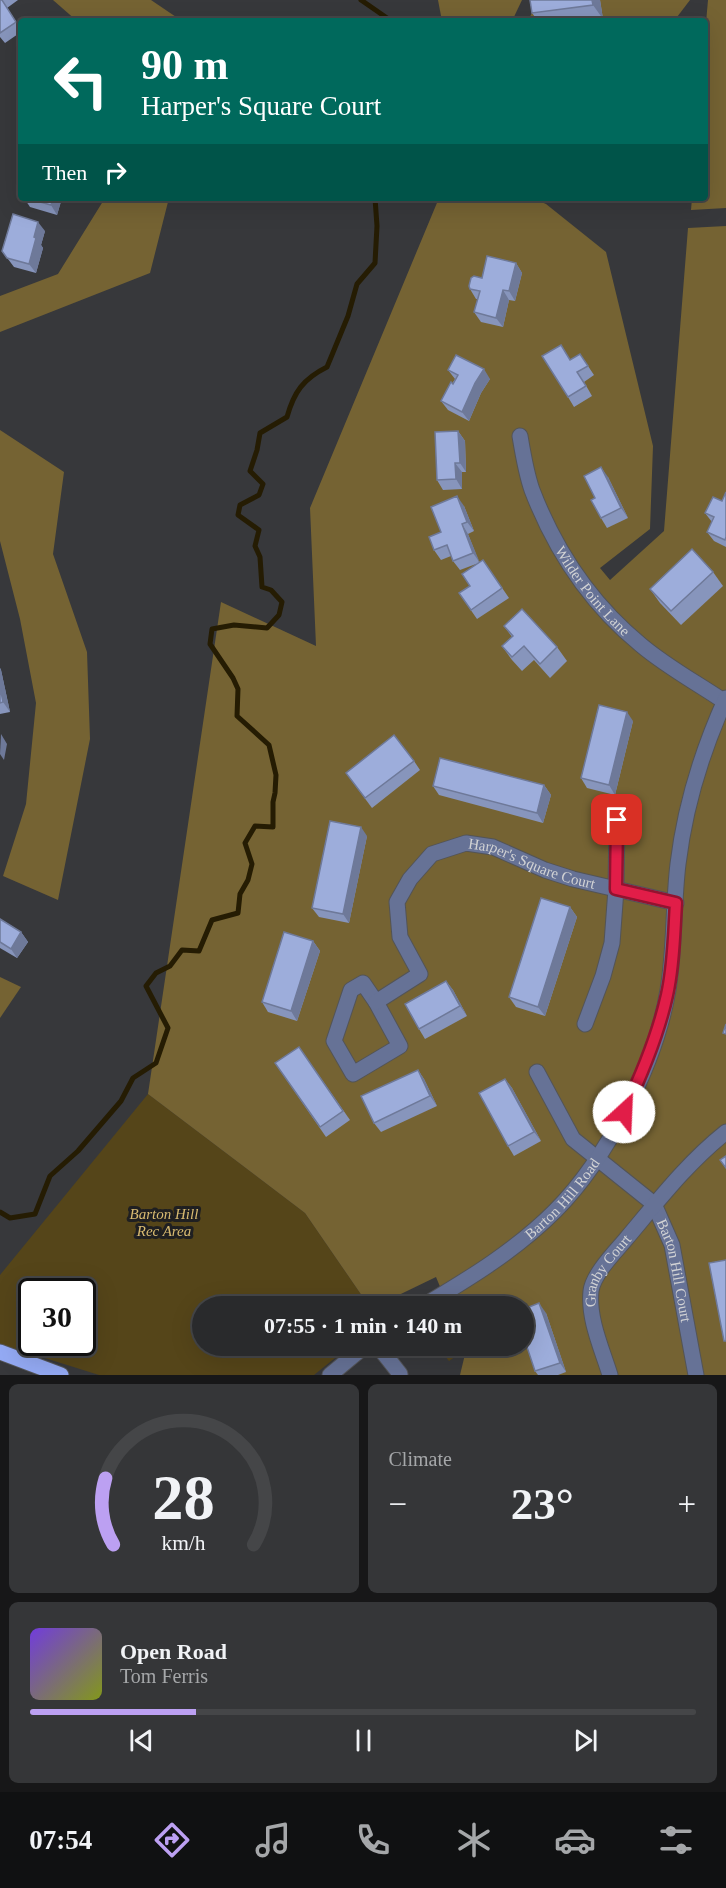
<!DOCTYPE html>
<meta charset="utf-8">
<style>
:root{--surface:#292a2c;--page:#353638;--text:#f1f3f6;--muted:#a5a7a9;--line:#454648;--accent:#bca0f2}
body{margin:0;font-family:Georgia,serif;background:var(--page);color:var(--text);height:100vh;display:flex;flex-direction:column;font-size:22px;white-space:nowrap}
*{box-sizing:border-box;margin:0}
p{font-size:20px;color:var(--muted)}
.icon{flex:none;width:33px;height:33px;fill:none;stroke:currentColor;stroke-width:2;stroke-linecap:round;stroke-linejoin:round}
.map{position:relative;height:1375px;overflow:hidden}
.drawer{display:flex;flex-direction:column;gap:9px;padding:9px;background:#171718;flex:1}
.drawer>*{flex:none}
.top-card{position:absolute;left:18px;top:18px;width:690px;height:183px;border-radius:6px;box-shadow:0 6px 24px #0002,0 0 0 2px var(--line);background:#00695c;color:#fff;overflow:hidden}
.speed{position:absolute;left:18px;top:1278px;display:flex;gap:12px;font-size:30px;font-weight:700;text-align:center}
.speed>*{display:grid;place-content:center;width:78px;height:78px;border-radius:50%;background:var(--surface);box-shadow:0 6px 24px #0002,0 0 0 2px var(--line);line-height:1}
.speed .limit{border:3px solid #111;border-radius:9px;background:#fff;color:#111}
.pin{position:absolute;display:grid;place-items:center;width:51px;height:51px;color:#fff;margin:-26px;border-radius:12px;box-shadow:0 3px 9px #0006}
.me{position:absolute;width:66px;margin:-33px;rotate:25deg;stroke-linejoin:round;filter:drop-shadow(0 0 4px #0008)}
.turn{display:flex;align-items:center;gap:21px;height:126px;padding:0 24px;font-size:27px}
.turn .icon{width:78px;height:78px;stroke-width:2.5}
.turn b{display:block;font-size:42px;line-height:51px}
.then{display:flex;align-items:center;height:57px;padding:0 24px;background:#0003;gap:12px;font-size:22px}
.big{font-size:45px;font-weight:700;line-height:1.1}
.drawer .tile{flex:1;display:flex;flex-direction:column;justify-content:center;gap:9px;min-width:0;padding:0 21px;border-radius:9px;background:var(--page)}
.drawer .dial{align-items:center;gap:0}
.dial svg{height:156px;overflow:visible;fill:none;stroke:var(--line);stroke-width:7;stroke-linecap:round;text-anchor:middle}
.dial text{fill:var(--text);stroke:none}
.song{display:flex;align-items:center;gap:18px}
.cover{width:72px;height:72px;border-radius:9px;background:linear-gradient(135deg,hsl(260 70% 55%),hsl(70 70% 35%))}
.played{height:6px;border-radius:3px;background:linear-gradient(90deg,var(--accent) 25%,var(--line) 25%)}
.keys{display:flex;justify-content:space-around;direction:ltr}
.heat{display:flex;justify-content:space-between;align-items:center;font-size:33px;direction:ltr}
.drawer .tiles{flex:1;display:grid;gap:9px;grid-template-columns:1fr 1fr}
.tile:last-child{grid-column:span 2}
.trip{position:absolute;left:192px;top:1296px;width:342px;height:60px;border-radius:30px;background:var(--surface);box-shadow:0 6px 24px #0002,0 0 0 2px var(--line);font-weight:700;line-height:60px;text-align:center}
.menu{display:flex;height:96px;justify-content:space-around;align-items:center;background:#101112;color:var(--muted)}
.menu .icon{width:42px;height:42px}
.menu .active{color:var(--accent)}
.menu b{font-size:27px;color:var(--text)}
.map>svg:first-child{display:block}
.green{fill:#554519;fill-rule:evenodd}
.forest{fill:#756333}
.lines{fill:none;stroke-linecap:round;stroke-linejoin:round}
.stream{stroke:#251c03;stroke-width:5}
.minor-casing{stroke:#535457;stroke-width:17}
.major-casing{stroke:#535457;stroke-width:17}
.minor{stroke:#667296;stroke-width:15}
.major{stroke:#94aaf4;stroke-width:15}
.wall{fill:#8795bc}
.shaded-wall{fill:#6e7999}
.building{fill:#9daddb;stroke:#6e7999;stroke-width:1.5}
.route-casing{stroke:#92132f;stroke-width:15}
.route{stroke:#e11d48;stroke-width:10}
.labels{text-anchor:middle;stroke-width:6;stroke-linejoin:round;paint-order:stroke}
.street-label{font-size:15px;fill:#d1d2d4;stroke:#1f1f21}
.park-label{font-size:15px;font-style:italic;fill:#d9bb71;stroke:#1f1f21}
</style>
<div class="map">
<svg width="726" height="1375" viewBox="0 0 726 1375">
<rect width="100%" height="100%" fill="#37383b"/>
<!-- green -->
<g class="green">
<path d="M148 1094 305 1213 369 1306H202V1346H350L314 1375H99L0 1344V1275ZM32 1292H82V1342H32Z"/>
<path d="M437 1346H459L463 1351 449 1361Z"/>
</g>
<!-- forest -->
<g class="forest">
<path d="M53 0H151L182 21H77Z"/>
<path d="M438 0H522L512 21H442Z"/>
<path d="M538 0H690L674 21H528Z"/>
<path d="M708 0H726V208L691 210 692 198H705V34Z"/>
<path d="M105 198H169L150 273 0 332V296L58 274Z"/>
<path d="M439 198H532L546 204 606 252 653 446 650 529 600 568 610 580 664 531 688 228 726 226V1375H460L467 1346H524V1306H448L436 1277 376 1306H369L305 1213 148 1094 221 602 316 646 310 508Z"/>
<path d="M0 430 64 472 53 554 87 652 90 739 58 900 3 876 26 804 36 703 20 619 0 541Z"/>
<path d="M0 977 21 987 0 1018Z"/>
</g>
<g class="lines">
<!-- stream -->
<g class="stream">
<path d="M361 0 387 18 386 21"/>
<path d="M0 1212 10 1218 35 1214 50 1176 78 1151 121 1101 133 1078 156 1063 168 1028 146 986 156 973 170 966 182 950 199 951 212 920 238 913 240 894 248 880 252 864 245 843 255 826 273 827V802L275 793 276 775 269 745 237 716 238 689 233 678 210 644 212 629 234 625 267 628 279 615 282 602 271 590 262 587 260 557 255 546 259 530 238 515 240 505 259 495 263 484 250 471 257 450 260 433 287 417C294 392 303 379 327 367L348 316 357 284 375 263 377 226 375 198"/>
</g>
<defs>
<g id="minor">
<path id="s1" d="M520 436C523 454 526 473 532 490 555 550 591 604 641 645 667 667 697 683 725 702"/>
<path d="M363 983 376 1002 400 1046 353 1074 334 1041 351 990Z"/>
<path id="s2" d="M376 1002 420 974 400 937 397 902 410 879 432 854 466 843 493 847 545 870 573 879 676 903"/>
<path d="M585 1024 603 976 612 943 616 889 617 820"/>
<path id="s3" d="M537 1072 573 1139 654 1204 672 1245 696 1375"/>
<path id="s4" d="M423 1306C470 1278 516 1250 555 1211 607 1159 656 1063 668 990 675 948 673 906 678 864 685 806 702 751 726 698"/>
<path d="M378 1346 400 1374"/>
<path d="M330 1375 365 1346"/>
<path id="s5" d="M610 1375C602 1349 588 1319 591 1291 593 1274 616 1251 626 1239 658 1201 687 1163 726 1132"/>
</g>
<path id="major" d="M0 1352 61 1375"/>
</defs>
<!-- minor casing -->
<use href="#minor" class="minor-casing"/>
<!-- major casing -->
<use href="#major" class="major-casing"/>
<!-- minor -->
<use href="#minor" class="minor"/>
<!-- major -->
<use href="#major" class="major"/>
</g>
<!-- wall -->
<g class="wall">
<path d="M0 0H18L7 8 21 29V32L5 43 0 37Z"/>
<path d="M530 0H600L603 19 585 21H538L532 13Z"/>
<path d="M24 198H62L57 215 30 207Z"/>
<path d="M45 231 41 245 43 248 36 273 14 267 2 251Z"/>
<path d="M516 263 522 273 515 301 509 300 503 327 481 322 474 312 478 299H476L470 289 482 278Z"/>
<path d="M580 354 594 375 584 382 592 396 574 407 568 397 570 360Z"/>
<path d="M448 370 490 379 481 393 469 421 448 410 441 401 455 379Z"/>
<path d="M458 431 465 441 466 472H462V489L443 490 437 480Z"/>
<path d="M608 477 628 518 607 528 601 518 595 498Z"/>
<path d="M726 492V547L714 541 707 532 712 522 705 513 722 501Z"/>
<path d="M464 506 474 531 468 534 479 562 483 560 509 598 477 619 459 593 470 586 476 564 460 570 453 561 451 556 441 560 434 550 441 532Z"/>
<path d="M713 572 723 586 681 625 660 603 650 589Z"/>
<path d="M504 626 557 647 567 661 550 678 534 660 522 671 512 660 502 646 512 637Z"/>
<path d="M0 668 1 670 10 712 0 714Z"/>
<path d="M633 721 615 795 587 788 581 778Z"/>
<path d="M414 761 420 770 372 808 346 773Z"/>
<path d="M544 785 551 795 543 823 439 795 433 786Z"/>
<path d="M367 836 349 923 319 917 312 908Z"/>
<path d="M570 907 577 917 545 1016 516 1007 509 997Z"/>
<path d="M0 919 21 932 28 942 17 958 0 948Z"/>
<path d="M313 941 320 951 297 1021 268 1012 262 1002Z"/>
<path d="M446 981 453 990 467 1016 425 1039 419 1029Z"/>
<path d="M299 1047 350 1120 326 1137 275 1063Z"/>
<path d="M418 1070 424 1079 437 1106 381 1132 374 1123Z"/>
<path d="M505 1079 512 1088 541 1141 514 1156 508 1146Z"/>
<path d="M546 1313 566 1372 558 1375H538L535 1371Z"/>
</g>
<!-- shaded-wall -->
<g class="shaded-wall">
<path d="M592 0H600L603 19 593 5Z"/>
<path d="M53 198H62L57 215 51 205Z"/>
<path d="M38 222 45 231 41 245 43 248 36 273 29 264 34 237Z"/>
<path d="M516 263 522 273 515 301 509 291Z"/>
<path d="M503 290 509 300 503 327 496 318Z"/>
<path d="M484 369 490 379 481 393 469 421 462 412 475 383Z"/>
<path d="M458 431 465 441 466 472 460 463Z"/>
<path d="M455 463 462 472V489L456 479Z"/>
<path d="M601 467 608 477 628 518 621 508Z"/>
<path d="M457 496 464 506 474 531 467 522Z"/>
<path d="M462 524 468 534 480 563 473 553Z"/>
<path d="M0 668 1 670 10 712 3 702 0 687Z"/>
<path d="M627 712 633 721 615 795 609 785Z"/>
<path d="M1 734 7 744 4 760 0 754Z"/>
<path d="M544 785 551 795 543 823 537 813Z"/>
<path d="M361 827 367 836 349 923 343 914Z"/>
<path d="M570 907 577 917 545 1016 538 1007Z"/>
<path d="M21 932 28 942 17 958 11 949Z"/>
<path d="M313 941 320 951 297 1021 291 1011Z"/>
<path d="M446 981 453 990 467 1016 460 1006Z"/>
<path d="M418 1070 424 1079 437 1106 430 1096Z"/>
<path d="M505 1079 512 1088 541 1141 534 1132Z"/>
<path d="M539 1303 546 1313 566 1372 560 1363Z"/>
</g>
<!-- building -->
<g class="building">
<path d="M0 0H2L16 22 0 33Z"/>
<path d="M530 0H592L593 5 532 13Z"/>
<path d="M26 198H53L51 205Z"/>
<path d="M13 214 38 222 34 237 36 238 29 264 7 258 2 251Z"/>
<path d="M487 256 516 263 509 291 503 290 496 318 474 312 480 291 470 289 469 286 471 278 474 276 482 278Z"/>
<path d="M561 345 570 360 580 354 588 366 577 372 586 386 568 397 542 356Z"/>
<path d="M456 355 484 369 475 383 462 412 441 401 451 382 453 384 458 375 448 370Z"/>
<path d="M458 431 460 463H455L456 479 437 480 435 432Z"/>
<path d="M601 467 621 508 601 518 591 500 595 498 584 476Z"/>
<path d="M726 492V537L725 540 707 532 714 517 705 513 713 497 722 501Z"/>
<path d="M457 496 467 522 462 524 473 553 453 561 447 545 434 550 429 537 441 532 431 507Z"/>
<path d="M692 549 713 572 671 611 650 589Z"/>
<path d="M483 560 502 588 471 610 459 593 470 586 462 574Z"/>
<path d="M522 609 557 647 540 664 524 646 512 657 502 646 513 636 504 626Z"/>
<path d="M0 687 3 702 0 703Z"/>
<path d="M599 705 627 712 609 785 581 778Z"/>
<path d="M394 735 414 761 365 798 346 773Z"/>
<path d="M440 758 544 785 537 813 433 786Z"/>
<path d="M330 821 361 827 343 914 312 908Z"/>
<path d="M541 898 570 907 538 1007 509 997Z"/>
<path d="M0 919 21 932 11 949 0 942Z"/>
<path d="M284 932 313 941 291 1011 262 1002Z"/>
<path d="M446 981 460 1006 419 1029 405 1004Z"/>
<path d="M726 1024V1034L723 1033Z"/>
<path d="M299 1047 343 1111 320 1127 275 1063Z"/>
<path d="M418 1070 430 1096 374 1123 361 1096Z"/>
<path d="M505 1079 534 1132 508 1146 479 1093Z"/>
<path d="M726 1156V1168L720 1160Z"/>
<path d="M726 1260V1341H724L709 1263Z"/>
<path d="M539 1303 560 1363 535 1371 524 1338V1309Z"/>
</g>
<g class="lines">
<defs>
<path id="route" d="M617 820 616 889 676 903C674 933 674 964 667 995 658 1036 642 1074 624 1112"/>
</defs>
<!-- route casing -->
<use href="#route" class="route-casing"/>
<!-- route -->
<use href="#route" class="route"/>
</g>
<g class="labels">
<!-- street labels -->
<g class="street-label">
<text dy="5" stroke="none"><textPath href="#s1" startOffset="174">Wilder Point Lane</textPath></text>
<text dy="5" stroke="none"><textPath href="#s2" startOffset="294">Harper's Square Court</textPath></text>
<text dy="5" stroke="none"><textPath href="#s4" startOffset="177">Barton Hill Road</textPath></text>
<text dy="5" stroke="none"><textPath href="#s5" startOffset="112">Granby Court</textPath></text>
<text dy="5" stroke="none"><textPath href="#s3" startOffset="250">Barton Hill Court</textPath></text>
</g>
<!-- park labels -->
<g class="park-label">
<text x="164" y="1219">Barton Hill<tspan x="164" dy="17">Rec Area</tspan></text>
</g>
</g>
</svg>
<div class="speed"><div class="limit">30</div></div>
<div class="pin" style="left:617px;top:820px;background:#d93025"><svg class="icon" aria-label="arrive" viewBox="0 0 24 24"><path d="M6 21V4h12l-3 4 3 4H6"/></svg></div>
<svg class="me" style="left:624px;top:1112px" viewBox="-20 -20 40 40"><circle r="19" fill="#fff"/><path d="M0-13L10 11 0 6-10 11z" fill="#e11d48"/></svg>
<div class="trip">07:55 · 1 min · 140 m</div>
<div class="top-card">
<div class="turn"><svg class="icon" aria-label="left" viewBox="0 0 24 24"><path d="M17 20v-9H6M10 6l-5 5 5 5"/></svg><div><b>90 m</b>Harper's Square Court</div></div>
<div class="then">Then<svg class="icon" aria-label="right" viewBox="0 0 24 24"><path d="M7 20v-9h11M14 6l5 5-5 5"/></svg></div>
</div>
</div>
<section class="drawer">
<div class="tiles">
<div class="tile dial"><svg viewBox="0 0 100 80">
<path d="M14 69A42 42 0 1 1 86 69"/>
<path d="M14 69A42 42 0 0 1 10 35" stroke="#bca0f2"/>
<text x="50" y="56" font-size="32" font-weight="700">28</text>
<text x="50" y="72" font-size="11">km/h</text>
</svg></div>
<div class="tile"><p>Climate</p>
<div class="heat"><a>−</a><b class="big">23°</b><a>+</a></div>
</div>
<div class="tile">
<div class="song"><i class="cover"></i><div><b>Open Road</b><p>Tom Ferris</p></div></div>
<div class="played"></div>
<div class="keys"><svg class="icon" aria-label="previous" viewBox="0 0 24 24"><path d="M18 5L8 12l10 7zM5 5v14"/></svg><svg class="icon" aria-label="pause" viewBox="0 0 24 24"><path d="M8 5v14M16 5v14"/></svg><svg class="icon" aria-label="next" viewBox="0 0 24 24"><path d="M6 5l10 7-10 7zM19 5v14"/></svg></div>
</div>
</div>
</section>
<nav class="menu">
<b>07:54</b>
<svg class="icon active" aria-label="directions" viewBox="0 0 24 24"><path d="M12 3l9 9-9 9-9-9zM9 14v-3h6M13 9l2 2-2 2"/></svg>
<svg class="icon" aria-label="music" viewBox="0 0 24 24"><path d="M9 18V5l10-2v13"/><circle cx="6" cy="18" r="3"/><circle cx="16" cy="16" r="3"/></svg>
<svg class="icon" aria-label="phone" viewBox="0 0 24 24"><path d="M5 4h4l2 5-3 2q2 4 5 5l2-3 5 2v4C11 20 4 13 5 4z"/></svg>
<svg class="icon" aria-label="climate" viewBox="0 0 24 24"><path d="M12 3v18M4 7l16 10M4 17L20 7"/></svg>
<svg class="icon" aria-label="car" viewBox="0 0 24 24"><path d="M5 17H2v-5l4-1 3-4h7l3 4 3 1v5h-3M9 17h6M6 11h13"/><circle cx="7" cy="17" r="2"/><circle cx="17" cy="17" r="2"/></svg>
<svg class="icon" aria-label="filters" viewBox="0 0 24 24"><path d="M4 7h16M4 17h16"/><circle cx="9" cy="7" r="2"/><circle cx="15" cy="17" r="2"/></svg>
</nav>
